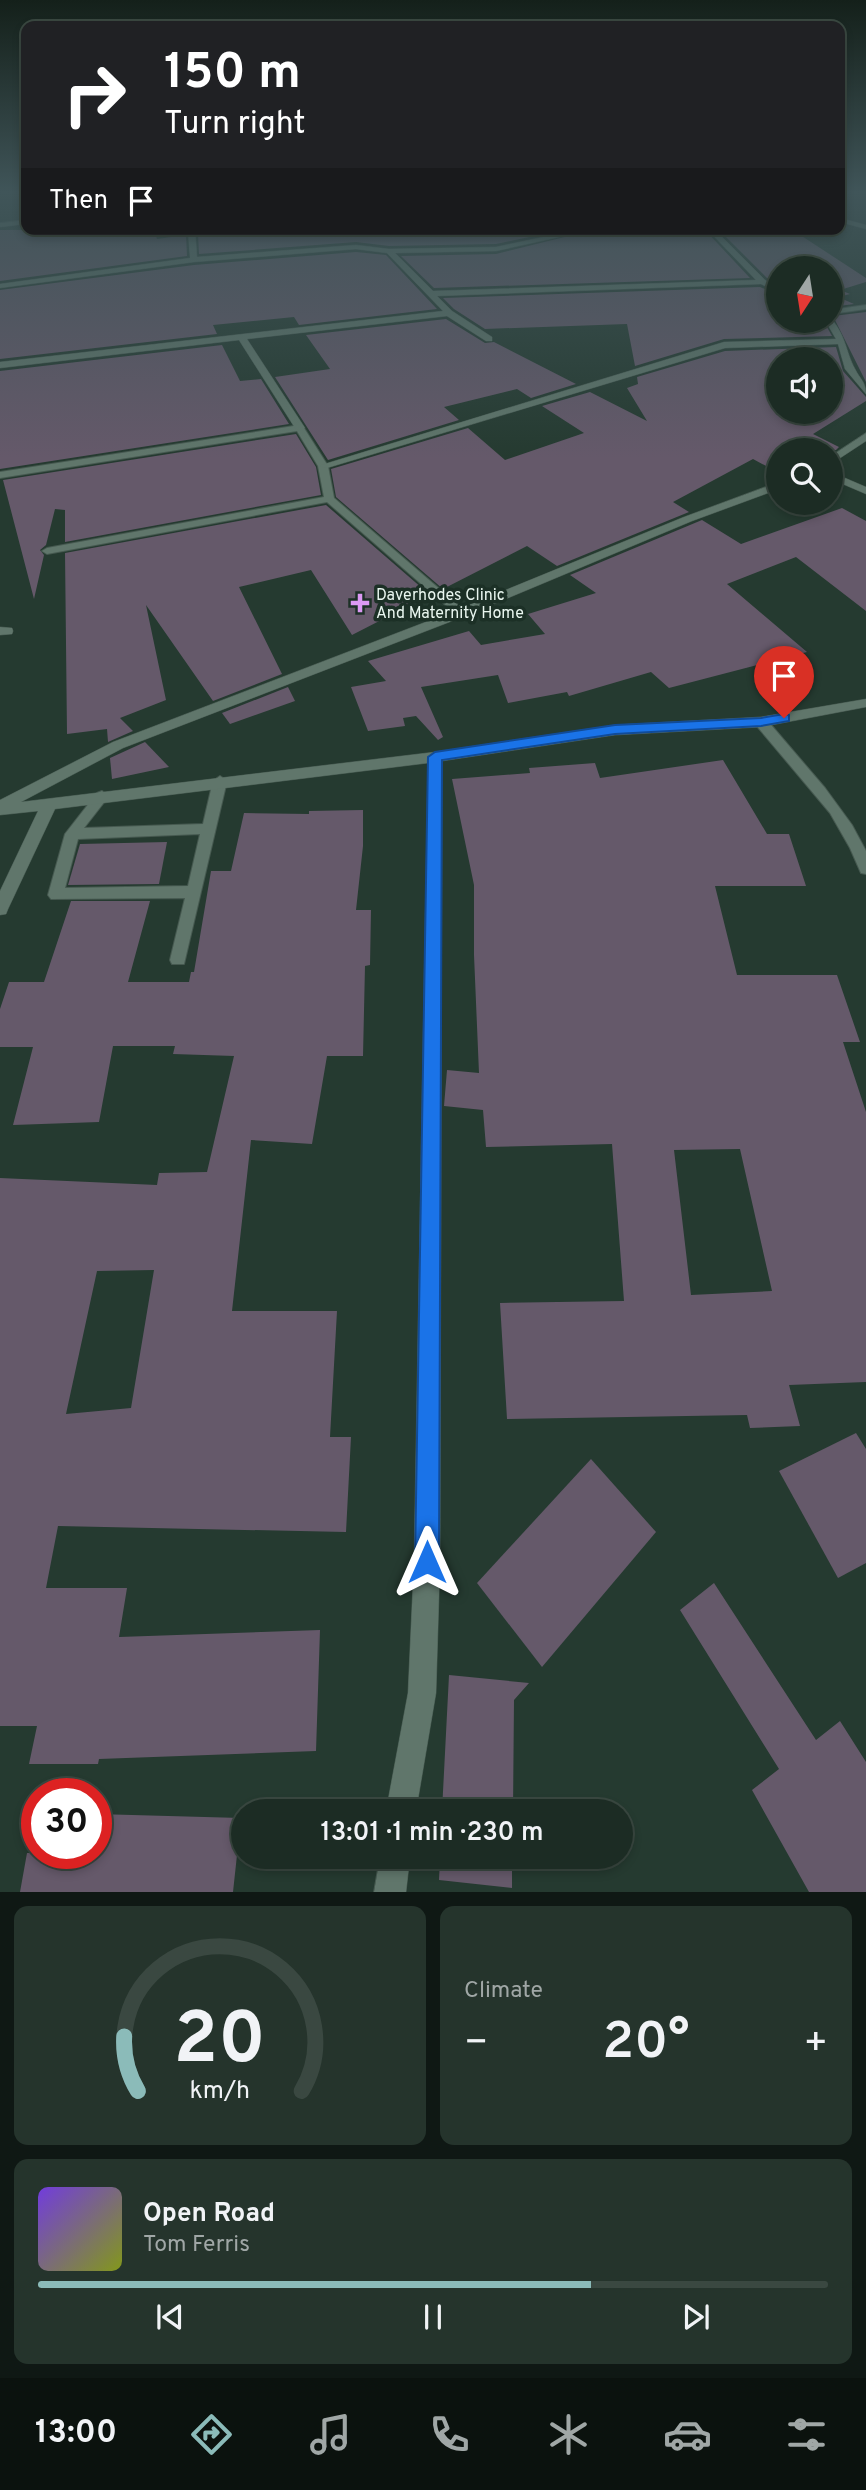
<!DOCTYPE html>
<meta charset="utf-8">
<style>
:root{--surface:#1c2c24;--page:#25342c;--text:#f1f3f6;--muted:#a0a7a6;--line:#3a4841;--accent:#8bbbb9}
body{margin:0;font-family:Overpass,sans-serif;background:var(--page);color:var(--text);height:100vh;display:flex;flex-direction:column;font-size:26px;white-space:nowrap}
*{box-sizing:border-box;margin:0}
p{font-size:23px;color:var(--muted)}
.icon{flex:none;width:38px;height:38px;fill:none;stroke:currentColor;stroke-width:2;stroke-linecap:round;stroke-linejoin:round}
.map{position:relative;height:1892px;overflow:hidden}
.sheet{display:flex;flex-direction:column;gap:14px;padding:14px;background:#0f1814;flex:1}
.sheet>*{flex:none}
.hud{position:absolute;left:21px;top:21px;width:824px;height:214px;border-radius:14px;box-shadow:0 4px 10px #0003,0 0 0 2px var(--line);background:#202124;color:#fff;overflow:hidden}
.needle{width:46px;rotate:192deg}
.controls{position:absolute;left:766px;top:256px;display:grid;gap:14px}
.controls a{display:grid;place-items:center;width:77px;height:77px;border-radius:50%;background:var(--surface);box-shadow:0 4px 10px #0003,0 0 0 2px var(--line);font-size:35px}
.speed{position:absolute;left:21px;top:1778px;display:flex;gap:14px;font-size:35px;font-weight:700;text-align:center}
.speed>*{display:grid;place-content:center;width:91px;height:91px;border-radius:50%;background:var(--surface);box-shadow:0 4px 10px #0003,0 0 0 2px var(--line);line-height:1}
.speed .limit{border:10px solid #d22;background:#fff;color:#111}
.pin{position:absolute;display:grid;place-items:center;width:60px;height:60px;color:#fff;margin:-72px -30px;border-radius:50% 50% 50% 0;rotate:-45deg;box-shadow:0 0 7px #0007}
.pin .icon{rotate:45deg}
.me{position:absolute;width:77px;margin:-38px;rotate:0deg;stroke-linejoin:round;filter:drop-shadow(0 0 5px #0008)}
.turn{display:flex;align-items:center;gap:24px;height:147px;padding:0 28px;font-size:32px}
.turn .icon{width:91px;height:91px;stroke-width:2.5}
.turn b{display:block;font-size:49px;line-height:60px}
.then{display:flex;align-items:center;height:66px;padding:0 28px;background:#0003;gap:14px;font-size:26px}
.big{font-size:52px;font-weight:600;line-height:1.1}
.sheet .widget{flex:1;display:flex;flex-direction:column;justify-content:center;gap:10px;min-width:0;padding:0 24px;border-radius:14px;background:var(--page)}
.sheet .dial{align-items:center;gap:0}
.dial svg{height:182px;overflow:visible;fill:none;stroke:var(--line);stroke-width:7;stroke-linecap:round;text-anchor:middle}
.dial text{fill:var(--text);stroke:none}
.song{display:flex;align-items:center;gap:21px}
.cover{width:84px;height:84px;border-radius:10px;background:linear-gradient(135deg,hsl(260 70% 55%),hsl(70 70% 35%))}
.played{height:7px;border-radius:4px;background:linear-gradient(90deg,var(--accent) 70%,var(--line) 70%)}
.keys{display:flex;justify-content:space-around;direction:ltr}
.heat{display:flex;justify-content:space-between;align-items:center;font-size:38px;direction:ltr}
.sheet .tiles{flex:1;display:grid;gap:14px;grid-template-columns:1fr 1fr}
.widget:last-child{grid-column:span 2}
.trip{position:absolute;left:231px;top:1799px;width:402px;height:70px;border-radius:35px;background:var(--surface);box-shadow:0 4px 10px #0003,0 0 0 2px var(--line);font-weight:600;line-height:70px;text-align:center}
.tab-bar{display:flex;height:112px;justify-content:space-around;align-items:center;background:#0b120e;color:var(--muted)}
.tab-bar .icon{width:49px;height:49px}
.tab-bar .on{color:var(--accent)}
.tab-bar b{font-size:32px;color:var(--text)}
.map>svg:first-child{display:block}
.building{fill:#65596a;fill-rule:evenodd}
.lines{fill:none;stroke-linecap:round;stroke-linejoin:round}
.service-casing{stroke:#465950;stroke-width:2}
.minor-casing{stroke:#465950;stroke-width:1}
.service{fill:#60766b;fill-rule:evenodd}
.minor{fill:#60766b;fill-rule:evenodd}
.route{fill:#1a73e8;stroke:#114b97;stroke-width:2}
.poi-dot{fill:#dc99f4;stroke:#1c3026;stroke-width:2.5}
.labels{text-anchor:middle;stroke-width:7;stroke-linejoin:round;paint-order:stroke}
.far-poi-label{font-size:16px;fill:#eaf7f0;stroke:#1c3026;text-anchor:start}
</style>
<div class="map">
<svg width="866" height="1892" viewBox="0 0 866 1892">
<rect width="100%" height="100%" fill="#253a30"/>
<!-- building -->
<g class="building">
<path d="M154 229 157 239 186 235 187 256 0 281V230Z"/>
<path d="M236 229H567L496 244 389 246 356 242 199 254 198 234Z"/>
<path d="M597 229H704L750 278 434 288 401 256 496 254Z"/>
<path d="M718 229H791L866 278V282L840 290 850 294 838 297 854 304 831 307V268H779V285L767 278Z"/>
<path d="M356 252 386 255 437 309 299 325 294 317 213 325 217 334 0 359V290L194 265Z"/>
<path d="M760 287 779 295V320H823L832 336 724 339 635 366 627 324 485 329 454 309 443 298Z"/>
<path d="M866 312V382L833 316Z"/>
<path d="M446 319 485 343 494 342 576 384 531 398 517 389 444 407 459 420 328 460 275 377 330 369 306 335Z"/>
<path d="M222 345 240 381 261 379 289 424 0 469V371Z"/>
<path d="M836 347 843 371 866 397V401L813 434 839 447 836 450H779V473L753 459 673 502 689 512 557 566 527 546 443 589 336 497 331 469 468 428 505 460 584 433 542 406 590 392 647 421 627 388 638 384 637 377 725 351ZM779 359H831V411H779Z"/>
<path d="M296 434 316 467 321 495 65 542V510L55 509 46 545 40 550 44 555 34 599 3 480Z"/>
<path d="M326 505 430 595 352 635 311 570 239 587 282 674 213 701 146 605 166 700 120 718 133 731 108 742 107 729 67 734 65 553Z"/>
<path d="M842 508 866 521V611L796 557 727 584 807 652 669 688 651 672 569 696 567 692 508 703 498 675 421 687 443 737 438 740 416 716 403 718 405 726 368 731 351 687 386 681 368 661 469 631 481 645 545 634 528 614 596 593 570 575 702 520 741 544Z"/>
<path d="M288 687 295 701 230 724 222 713Z"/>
<path d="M145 742 169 767 112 779 110 758Z"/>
<path d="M723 760 767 834H789L806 886H715L737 975H837L860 1042H843L866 1112V1382L789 1385 800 1426 750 1428 747 1415 507 1419 500 1303 624 1301 612 1144 486 1147 483 1110 444 1106 447 1070 479 1073 474 955V885L452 779 530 773 529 768 595 763 600 778ZM740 1149 772 1291 691 1295 674 1150Z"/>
<path d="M363 810V846L356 910H371L370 965 365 966 363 1056H327L312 1144 251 1140 232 1311H337L330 1437H351L346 1532 58 1526 46 1588H127L119 1637 320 1630 316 1751 99 1759 98 1764H29L37 1726H0V1178L157 1185 159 1173 207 1172 234 1056 173 1054 175 1046H113L99 1122 13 1125 33 1047H0V1009L9 982H44L71 901H150L128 982H189L191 972H194L211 871H231L244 813 309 814V811ZM154 1270 131 1408 66 1414 97 1271Z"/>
<path d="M167 842 159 884 68 885 80 844Z"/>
<path d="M856 1433 866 1449V1563L838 1578 779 1471Z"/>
<path d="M591 1459 656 1532 542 1667 477 1583Z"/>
<path d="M714 1583 816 1740 840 1721 866 1762V1892H809L752 1790 779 1769 680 1610Z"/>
<path d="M449 1675 529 1683 514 1700 513 1811H442Z"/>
<path d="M96 1814 241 1818 233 1892H20L27 1853H96Z"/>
<path d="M440 1857H512V1888L439 1880Z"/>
</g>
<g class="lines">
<defs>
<g id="service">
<path d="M866 305V309L831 314V310Z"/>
<path d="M300 425 304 428 328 466 334 498 465 611V615H457L327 502 47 554 42 551 47 548 324 497 318 466 297 431 0 478V472Z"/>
<path d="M761 718 766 719 825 788 852 825 866 851V874L861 873 850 848 830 813 756 725V719Z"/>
<path d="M220 776 227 781 184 964H172L170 960 185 898 51 899 48 895 65 834 97 793 102 791 109 796 84 828 203 824 213 781ZM200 834 188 886 65 888 78 839Z"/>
</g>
<g id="minor">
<path d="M840 218 866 225V229L840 222Z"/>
<path d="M26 220V224L0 227V223Z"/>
<path d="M188 229H195L197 257 356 245 389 249 496 247 581 229H595L496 251 395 253 433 291 756 280 707 229H714L765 280 779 288V293L761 284 437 296 452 311 492 337V341H486L447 316 247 339 305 428 300 431 295 428 239 340 0 368V362L443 311 387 253 356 249 194 262 0 288V284L190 258Z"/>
<path d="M831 318C847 338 845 350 855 369 860 379 866 382 866 394L845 369 838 344 725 348 327 468 318 466 724 342 836 339 825 320Z"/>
<path d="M866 433V441L831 464V456Z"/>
<path d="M831 472 866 487V494L831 479Z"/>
<path d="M779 482V489L692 521 465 616 123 748 21 802 435 752 615 725 761 717 866 699V707L761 727 615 735 442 761 440 1562 436 1693 416 1811H386L408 1693 414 1562 428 763 55 809 8 909 6 914 0 915V891L38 811 0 815V800L113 742 457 610 684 517Z"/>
<path d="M0 627 12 628 13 631 12 634 0 635Z"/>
<path d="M380 1857H410L406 1892H374Z"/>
</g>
</defs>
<!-- service casing -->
<use href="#service" class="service-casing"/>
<!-- minor casing -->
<use href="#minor" class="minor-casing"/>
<!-- service -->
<use href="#service" class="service"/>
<!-- minor -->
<use href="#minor" class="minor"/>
</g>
<!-- sky -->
<linearGradient id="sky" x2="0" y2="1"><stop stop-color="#14201a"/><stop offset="0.42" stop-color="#405559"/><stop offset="1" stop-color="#405559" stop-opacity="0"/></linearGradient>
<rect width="866" height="458" fill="url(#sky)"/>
<!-- route -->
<path class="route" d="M784 714 789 715V721L761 726 615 734 442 760 439 1562 436 1571 427 1574 419 1571 415 1562 428 757 435 752 615 725 761 718Z"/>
<!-- markers -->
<path class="poi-dot" d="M356.5 592.5h7v7h7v7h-7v7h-7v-7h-7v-7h7z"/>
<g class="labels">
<!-- far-poi labels -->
<g class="far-poi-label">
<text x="376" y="600">Daverhodes Clinic<tspan x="376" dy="18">And Maternity Home</tspan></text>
</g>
</g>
</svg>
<div class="controls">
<a><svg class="needle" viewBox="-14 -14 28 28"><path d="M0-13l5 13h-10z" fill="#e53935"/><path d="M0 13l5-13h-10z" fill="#a0a7a6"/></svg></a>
<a><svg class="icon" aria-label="sound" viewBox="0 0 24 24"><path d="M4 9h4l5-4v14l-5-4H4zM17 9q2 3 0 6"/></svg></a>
<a><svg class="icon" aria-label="search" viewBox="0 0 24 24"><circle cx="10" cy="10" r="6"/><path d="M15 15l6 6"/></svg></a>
</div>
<div class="speed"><div class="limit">30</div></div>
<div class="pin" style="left:784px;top:718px;background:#d93025"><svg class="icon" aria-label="arrive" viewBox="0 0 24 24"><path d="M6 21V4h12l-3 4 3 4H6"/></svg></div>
<svg class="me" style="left:427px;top:1562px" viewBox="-20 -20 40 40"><path d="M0-17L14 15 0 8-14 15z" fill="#1a73e8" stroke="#fff" stroke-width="4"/></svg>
<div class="trip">13:01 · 1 min · 230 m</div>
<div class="hud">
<div class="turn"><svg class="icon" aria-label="right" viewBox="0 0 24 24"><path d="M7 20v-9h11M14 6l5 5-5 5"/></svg><div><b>150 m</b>Turn right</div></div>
<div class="then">Then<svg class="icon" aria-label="arrive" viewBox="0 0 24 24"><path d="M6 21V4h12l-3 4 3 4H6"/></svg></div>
</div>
</div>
<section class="sheet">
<div class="tiles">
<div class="widget dial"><svg viewBox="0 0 100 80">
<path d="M14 69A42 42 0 1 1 86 69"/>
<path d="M14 69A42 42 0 0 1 8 45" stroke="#8bbbb9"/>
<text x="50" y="56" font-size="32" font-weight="700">20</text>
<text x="50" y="72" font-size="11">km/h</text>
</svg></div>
<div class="widget"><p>Climate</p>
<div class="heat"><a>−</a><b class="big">20°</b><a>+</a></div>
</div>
<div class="widget">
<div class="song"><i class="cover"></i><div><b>Open Road</b><p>Tom Ferris</p></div></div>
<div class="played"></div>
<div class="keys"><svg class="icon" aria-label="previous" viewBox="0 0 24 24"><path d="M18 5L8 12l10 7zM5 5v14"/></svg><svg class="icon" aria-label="pause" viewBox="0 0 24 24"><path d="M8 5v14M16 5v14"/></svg><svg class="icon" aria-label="next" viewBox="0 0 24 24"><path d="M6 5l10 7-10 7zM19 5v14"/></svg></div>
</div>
</div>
</section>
<nav class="tab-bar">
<b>13:00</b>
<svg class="icon on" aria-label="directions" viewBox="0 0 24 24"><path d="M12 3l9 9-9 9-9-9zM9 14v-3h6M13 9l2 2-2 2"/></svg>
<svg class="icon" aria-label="music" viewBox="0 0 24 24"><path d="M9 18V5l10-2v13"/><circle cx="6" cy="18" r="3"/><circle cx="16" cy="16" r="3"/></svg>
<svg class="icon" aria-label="phone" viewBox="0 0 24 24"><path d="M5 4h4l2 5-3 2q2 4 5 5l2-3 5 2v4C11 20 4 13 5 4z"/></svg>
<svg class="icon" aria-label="climate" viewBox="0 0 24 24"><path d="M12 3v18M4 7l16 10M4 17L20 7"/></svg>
<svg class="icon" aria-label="car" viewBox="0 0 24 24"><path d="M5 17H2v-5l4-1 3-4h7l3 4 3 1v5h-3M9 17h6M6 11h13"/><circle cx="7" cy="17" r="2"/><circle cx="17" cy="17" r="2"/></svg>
<svg class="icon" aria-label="filters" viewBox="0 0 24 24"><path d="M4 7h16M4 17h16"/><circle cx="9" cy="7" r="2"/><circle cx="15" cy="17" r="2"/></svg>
</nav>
